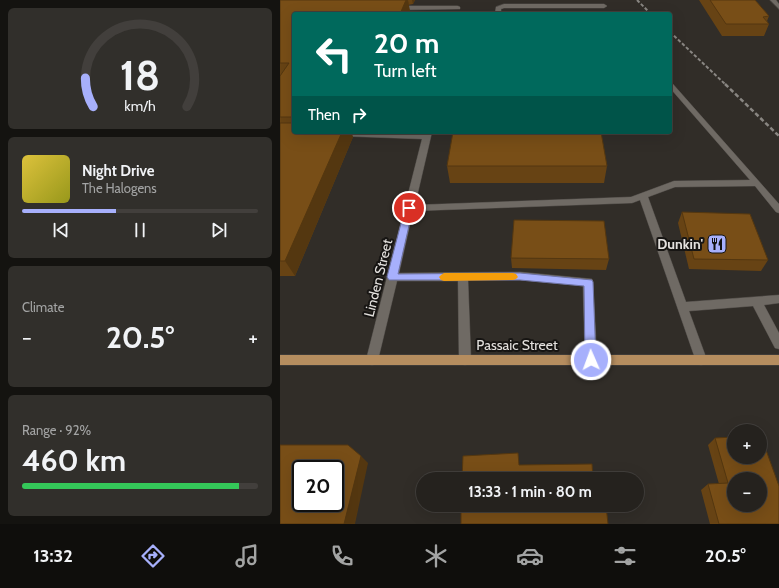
<!DOCTYPE html>
<meta charset="utf-8">
<style>
:root{--surface:#25221e;--page:#312f2b;--text:#f1f3f6;--muted:#a3a4a4;--line:#423f3c;--accent:#a7b0fc}
body{margin:0;font-family:Cabin,sans-serif;background:var(--page);color:var(--text);height:100vh;display:flex;flex-direction:column;font-size:15px;white-space:nowrap}
*{box-sizing:border-box;margin:0}
p{font-size:13px;color:var(--muted)}
.icon{flex:none;width:22px;height:22px;fill:none;stroke:currentColor;stroke-width:2;stroke-linecap:round;stroke-linejoin:round}
.map{position:relative;flex:1;overflow:hidden}
.details{display:flex;flex-direction:column;gap:8px;padding:8px;background:#141310;width:280px}
.details>*{flex:none}
.banner{position:absolute;left:12px;top:12px;width:380px;height:122px;border-radius:4px;box-shadow:0 4px 16px #0002,0 0 0 1px var(--line);background:#00695c;color:#fff;overflow:hidden}
.buttons{position:absolute;left:447px;top:424px;display:grid;gap:8px}
.buttons a{display:grid;place-items:center;width:40px;height:40px;border-radius:50%;background:var(--surface);box-shadow:0 4px 16px #0002,0 0 0 1px var(--line);font-size:20px}
.speed{position:absolute;left:12px;top:460px;display:flex;gap:8px;font-size:20px;font-weight:700;text-align:center}
.speed>*{display:grid;place-content:center;width:52px;height:52px;border-radius:50%;background:var(--surface);box-shadow:0 4px 16px #0002,0 0 0 1px var(--line);line-height:1}
.speed .limit{border:2px solid #111;border-radius:6px;background:#fff;color:#111}
.pin{position:absolute;display:grid;place-items:center;width:34px;height:34px;color:#fff;margin:-17px;border:2px solid #fff;border-radius:50%;box-shadow:0 1px 4px #0007}
.me{position:absolute;width:44px;margin:-22px;rotate:358deg;stroke-linejoin:round;filter:drop-shadow(0 0 3px #0008)}
.turn{display:flex;align-items:center;gap:14px;height:84px;padding:0 16px;font-size:18px}
.turn .icon{width:52px;height:52px;stroke-width:2.5}
.turn b{display:block;font-size:28px;line-height:34px}
.then{display:flex;align-items:center;height:38px;padding:0 16px;background:#0003;gap:8px;font-size:15px}
.big{font-size:30px;font-weight:700;line-height:1.1}
.details .widget{flex:1;display:flex;flex-direction:column;justify-content:center;gap:6px;min-width:0;padding:0 14px;border-radius:6px;background:var(--page)}
.details .dial{align-items:center;gap:0}
.dial svg{height:104px;overflow:visible;fill:none;stroke:var(--line);stroke-width:7;stroke-linecap:round;text-anchor:middle}
.dial text{fill:var(--text);stroke:none}
.song{display:flex;align-items:center;gap:12px}
.cover{width:48px;height:48px;border-radius:6px;background:linear-gradient(135deg,hsl(50 70% 55%),hsl(60 70% 35%))}
.played{height:4px;border-radius:2px;background:linear-gradient(90deg,var(--accent) 40%,var(--line) 40%)}
.keys{display:flex;justify-content:space-around;direction:ltr}
.heat{display:flex;justify-content:space-between;align-items:center;font-size:22px;direction:ltr}
.charge{height:6px;border-radius:3px;background:linear-gradient(90deg,#34c759 92%,var(--line) 0)}
.trip{position:absolute;left:136px;top:472px;width:228px;height:40px;border-radius:20px;background:var(--surface);box-shadow:0 4px 16px #0002,0 0 0 1px var(--line);font-weight:700;line-height:40px;text-align:center}
.tabs{display:flex;height:64px;justify-content:space-around;align-items:center;background:#0f0e0c;color:var(--muted)}
.tabs .icon{width:28px;height:28px}
.tabs .current{color:var(--accent)}
.tabs b{font-size:18px;color:var(--text)}
main{display:flex;flex:1;min-height:0}
.map>svg:first-child{display:block}
.lines{fill:none;stroke-linecap:round;stroke-linejoin:round}
.minor-casing{stroke:#4e4a46;stroke-width:1}
.major-casing{stroke:#4e4a46;stroke-width:1}
.minor{fill:#6f6a64;fill-rule:evenodd}
.major{fill:#b58d5f;fill-rule:evenodd}
.rail-far1{stroke:#898682;stroke-width:2;stroke-dasharray:3.5 2;stroke-linecap:butt}
.rail{stroke:#898682;stroke-width:2.5;stroke-dasharray:4.5 2.5;stroke-linecap:butt}
.wall{fill:#674314}
.shaded-wall{fill:#543710}
.building{fill:#784e17;stroke:#543710;fill-rule:evenodd}
.route{fill:#a7b0fc;stroke:#6d72a4}
.slow{fill:#f59e0b}
.labels{text-anchor:middle;stroke-width:4;stroke-linejoin:round;paint-order:stroke}
.poi-label{font-size:14px;font-weight:bold;fill:#e4e1de;stroke:#171513;text-anchor:end}
.street-label{font-size:14px;fill:#e4e1de;stroke:#171513}
</style>
<main>
<section class="details">
<div class="widget dial"><svg viewBox="0 0 100 80">
<path d="M14 69A42 42 0 1 1 86 69"/>
<path d="M14 69A42 42 0 0 1 8 47" stroke="#a7b0fc"/>
<text x="50" y="56" font-size="32" font-weight="700">18</text>
<text x="50" y="72" font-size="11">km/h</text>
</svg></div>
<div class="widget">
<div class="song"><i class="cover"></i><div><b>Night Drive</b><p>The Halogens</p></div></div>
<div class="played"></div>
<div class="keys"><svg class="icon" aria-label="previous" viewBox="0 0 24 24"><path d="M18 5L8 12l10 7zM5 5v14"/></svg><svg class="icon" aria-label="pause" viewBox="0 0 24 24"><path d="M8 5v14M16 5v14"/></svg><svg class="icon" aria-label="next" viewBox="0 0 24 24"><path d="M6 5l10 7-10 7zM19 5v14"/></svg></div>
</div>
<div class="widget"><p>Climate</p>
<div class="heat"><a>−</a><b class="big">20.5°</b><a>+</a></div>
</div>
<div class="widget"><p>Range · 92%</p><b class="big">460 km</b><div class="charge"></div></div>
</section>
<div class="map">
<svg width="499" height="524" viewBox="0 0 499 524">
<rect width="100%" height="100%" fill="#312d28"/>
<g class="lines">
<defs>
<g id="minor">
<path d="M490 0H496L499 4V9Z"/>
<path d="M224 4H324L327 6 324 8H224L221 9V14H215L216 7Z"/>
<path d="M178 6 180 7V9L116 10 113 8 116 6Z"/>
<path d="M390 82 392 83 499 204V213L496 212 475 186 395 187 368 197 406 302 499 295V303L484 305 499 333V349L495 348 473 306 409 311 427 360 425 364 421 365 417 364 360 200 352 203 133 211 119 273 240 272 312 279 313 282 317 360 315 364 311 365 307 364 305 360 303 286 240 280H188L191 360 189 364 185 365 181 364 179 360 178 281H117L98 360 96 364 92 365 88 364 86 360 142 139 58 136H55V132L144 135V132H152L135 205 351 197 394 181 470 180 390 88Z"/>
</g>
<rect id="major" x="0" y="355" width="499" height="10"/>
</defs>
<!-- minor casing -->
<use href="#minor" class="minor-casing"/>
<!-- major casing -->
<use href="#major" class="major-casing"/>
<!-- minor -->
<use href="#minor" class="minor"/>
<!-- major -->
<use href="#major" class="major"/>
<!-- rail-far1 -->
<g class="rail-far1">
<path d="M357 0 371 14"/>
<path d="M390 32 446 85"/>
</g>
<!-- rail -->
<path class="rail" d="M445 84 499 136"/>
</g>
<!-- wall -->
<g class="wall">
<path d="M0 0H135L133 4 128 5 130 11 129 14H14V132H71L73 137 15 276H0Z"/>
<path d="M419 0H475L489 16 487 21 489 24 484 36H442Z"/>
<path d="M167 166H327L324 183H170Z"/>
<path d="M402 212 488 260 481 271 409 269 398 223Z"/>
<path d="M231 258 329 259 326 270 232 268Z"/>
<path d="M435 438 499 524H430L421 490 428 484H439L428 445Z"/>
</g>
<!-- shaded-wall -->
<g class="shaded-wall">
<path d="M126 0H128L130 11 129 14H120Z"/>
<path d="M132 0H135L133 4Z"/>
<path d="M62 132H71L73 137 15 276 5 261Z"/>
<path d="M81 456 88 463 75 524H64Z"/>
</g>
<!-- building -->
<g class="building">
<path d="M0 0H126L120 14H14V117H0V76L9 63H0Z"/>
<path d="M430 0H475L489 16 483 17 489 24H446Z"/>
<path d="M0 123H14V132H62L5 261H0Z"/>
<path d="M173 132H321L327 166H167Z"/>
<path d="M402 212 470 214 488 260 414 259Z"/>
<path d="M234 220 324 221 329 259 231 258Z"/>
<path d="M480 436H481L499 486V524H439L428 484 448 483 435 438 454 437V457H480ZM454 479H480V505H454Z"/>
<path d="M0 445H68L81 456 64 524H0ZM21 469H55V503H21Z"/>
<path d="M238 453 239 465 312 464 313 479H182L183 456Z"/>
<path d="M181 505H326L328 524H181Z"/>
</g>
<!-- route -->
<path class="route" d="M129 205 133 208 118 274 240 273 312 280 313 282 316 360 314 364 311 365 307 364 305 360 304 286 240 280H109L107 277 125 208Z"/>
<!-- slow -->
<path class="slow" d="M164 273H233L236 274 238 277 236 279 233 280 164 281 161 280 159 277 161 275Z"/>
<!-- icons -->
<defs>
<symbol id="restaurant-square" viewBox="-11 -11 22 22"><rect x="-9" y="-9" width="18" height="18" rx="4" fill="#a7b0fc" stroke="#171513"/><path d="M-5-6h1v4h1v-4h1v4h1v-4h1v5L-1.5 .5V6h-2V.5L-5-1ZM5-6V6H3V1.5H1.5Q1.5-4 5-6Z" fill="#111"/></symbol>
</defs>
<g fill-rule="evenodd">
<use href="#restaurant-square" x="426" y="233" width="22" height="22"/>
</g>
<g class="labels">
<!-- poi labels -->
<g class="poi-label">
<text x="423" y="249">Dunkin'</text>
</g>
<!-- street labels -->
<g class="street-label">
<text transform="translate(98 278) rotate(-76)" y="5">Linden Street</text>
<text x="237" y="350">Passaic Street</text>
</g>
</g>
</svg>
<div class="buttons">
<a>+</a>
<a>−</a>
</div>
<div class="speed"><div class="limit">20</div></div>
<div class="pin" style="left:129px;top:208px;background:#d93025"><svg class="icon" aria-label="arrive" viewBox="0 0 24 24"><path d="M6 21V4h12l-3 4 3 4H6"/></svg></div>
<svg class="me" style="left:311px;top:360px" viewBox="-20 -20 40 40"><circle r="17" fill="#a7b0fc" stroke="#fff" stroke-width="3"/><path d="M0-11L8 9 0 5-8 9z" fill="#fff"/></svg>
<div class="trip">13:33 · 1 min · 80 m</div>
<div class="banner">
<div class="turn"><svg class="icon" aria-label="left" viewBox="0 0 24 24"><path d="M17 20v-9H6M10 6l-5 5 5 5"/></svg><div><b>20 m</b>Turn left</div></div>
<div class="then">Then<svg class="icon" aria-label="right" viewBox="0 0 24 24"><path d="M7 20v-9h11M14 6l5 5-5 5"/></svg></div>
</div>
</div>
</main>
<nav class="tabs">
<b>13:32</b>
<svg class="icon current" aria-label="directions" viewBox="0 0 24 24"><path d="M12 3l9 9-9 9-9-9zM9 14v-3h6M13 9l2 2-2 2"/></svg>
<svg class="icon" aria-label="music" viewBox="0 0 24 24"><path d="M9 18V5l10-2v13"/><circle cx="6" cy="18" r="3"/><circle cx="16" cy="16" r="3"/></svg>
<svg class="icon" aria-label="phone" viewBox="0 0 24 24"><path d="M5 4h4l2 5-3 2q2 4 5 5l2-3 5 2v4C11 20 4 13 5 4z"/></svg>
<svg class="icon" aria-label="climate" viewBox="0 0 24 24"><path d="M12 3v18M4 7l16 10M4 17L20 7"/></svg>
<svg class="icon" aria-label="car" viewBox="0 0 24 24"><path d="M5 17H2v-5l4-1 3-4h7l3 4 3 1v5h-3M9 17h6M6 11h13"/><circle cx="7" cy="17" r="2"/><circle cx="17" cy="17" r="2"/></svg>
<svg class="icon" aria-label="filters" viewBox="0 0 24 24"><path d="M4 7h16M4 17h16"/><circle cx="9" cy="7" r="2"/><circle cx="15" cy="17" r="2"/></svg>
<b>20.5°</b>
</nav>
